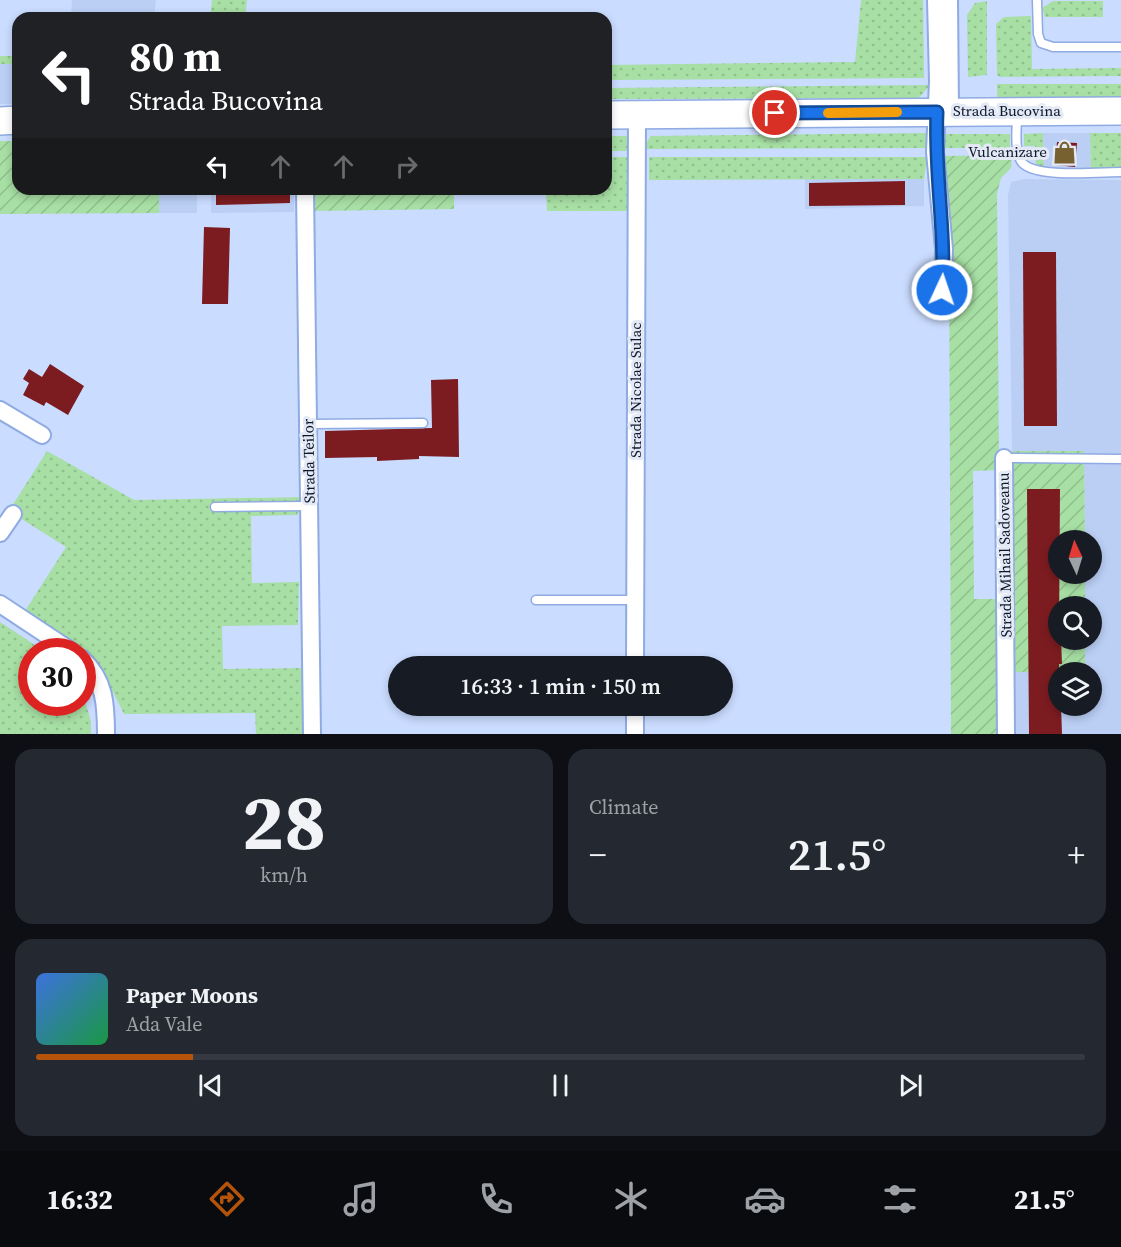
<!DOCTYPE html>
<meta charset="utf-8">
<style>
:root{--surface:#171b24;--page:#242831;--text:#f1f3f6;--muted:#9ea1a6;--line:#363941;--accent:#b45309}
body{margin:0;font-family:"Source Serif 4",serif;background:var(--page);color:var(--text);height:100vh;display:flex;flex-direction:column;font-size:22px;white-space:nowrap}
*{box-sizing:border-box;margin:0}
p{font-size:20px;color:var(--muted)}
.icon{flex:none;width:33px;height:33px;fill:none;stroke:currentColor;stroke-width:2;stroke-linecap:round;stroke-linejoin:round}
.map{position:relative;height:734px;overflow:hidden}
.panel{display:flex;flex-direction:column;gap:15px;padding:15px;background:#0d0f14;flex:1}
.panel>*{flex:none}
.hud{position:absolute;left:12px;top:12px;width:600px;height:183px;border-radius:18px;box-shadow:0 3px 9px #0003;background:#202124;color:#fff;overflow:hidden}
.needle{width:39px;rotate:356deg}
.controls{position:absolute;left:1048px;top:530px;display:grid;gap:12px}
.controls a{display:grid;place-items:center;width:54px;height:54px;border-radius:50%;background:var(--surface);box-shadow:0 3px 9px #0003;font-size:30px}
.speed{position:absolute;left:18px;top:638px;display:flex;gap:12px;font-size:30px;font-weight:700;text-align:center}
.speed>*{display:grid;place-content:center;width:78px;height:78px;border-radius:50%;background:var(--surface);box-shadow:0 3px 9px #0003;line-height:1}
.speed .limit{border:9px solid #d22;background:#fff;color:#111}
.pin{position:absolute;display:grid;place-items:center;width:51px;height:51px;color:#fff;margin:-26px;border:3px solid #fff;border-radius:50%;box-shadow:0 2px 6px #0007}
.me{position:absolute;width:66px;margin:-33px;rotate:3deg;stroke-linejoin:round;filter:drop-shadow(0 0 4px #0008)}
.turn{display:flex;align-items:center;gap:21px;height:126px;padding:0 18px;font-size:27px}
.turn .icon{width:78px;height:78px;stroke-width:2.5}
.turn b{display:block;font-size:42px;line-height:51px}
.lanes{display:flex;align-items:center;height:57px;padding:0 18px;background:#0003;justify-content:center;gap:30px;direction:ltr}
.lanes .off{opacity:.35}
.big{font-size:45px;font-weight:600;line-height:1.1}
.panel .card{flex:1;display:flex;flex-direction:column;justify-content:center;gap:9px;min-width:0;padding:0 21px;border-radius:18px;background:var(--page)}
.panel .dial{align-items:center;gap:0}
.dial b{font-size:78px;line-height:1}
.song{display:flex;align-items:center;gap:18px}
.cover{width:72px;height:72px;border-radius:9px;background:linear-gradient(135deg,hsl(220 70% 55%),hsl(140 70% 35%))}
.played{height:6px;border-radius:3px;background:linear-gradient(90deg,var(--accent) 15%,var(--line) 15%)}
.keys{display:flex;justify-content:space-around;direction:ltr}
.heat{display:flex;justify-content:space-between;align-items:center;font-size:33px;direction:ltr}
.panel .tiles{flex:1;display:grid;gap:15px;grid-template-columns:1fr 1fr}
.card:last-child{grid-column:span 2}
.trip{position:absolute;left:388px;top:656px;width:345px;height:60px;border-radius:30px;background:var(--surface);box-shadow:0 3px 9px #0003;font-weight:600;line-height:60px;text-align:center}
.dock{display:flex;height:96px;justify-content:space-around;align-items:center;background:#090b0e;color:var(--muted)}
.dock .icon{width:42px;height:42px}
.dock .active{color:var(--accent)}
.dock b{font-size:27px;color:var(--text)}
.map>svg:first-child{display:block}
.built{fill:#bbcff5;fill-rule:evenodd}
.grass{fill:url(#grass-dots)}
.garden{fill:url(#garden-furrows)}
.building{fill:#7c1c20}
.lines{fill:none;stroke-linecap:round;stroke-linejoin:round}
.service-casing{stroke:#8fabe2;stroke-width:11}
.minor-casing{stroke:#8fabe2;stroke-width:20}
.primary-casing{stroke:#8fabe2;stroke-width:30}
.service{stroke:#fff;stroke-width:8}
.minor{stroke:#fff;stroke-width:16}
.primary{stroke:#fff;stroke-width:27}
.route-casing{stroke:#114b97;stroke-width:15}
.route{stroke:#1a73e8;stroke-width:10}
.slow{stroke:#f59e0b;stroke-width:10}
.labels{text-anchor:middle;stroke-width:6;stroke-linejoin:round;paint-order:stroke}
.street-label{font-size:15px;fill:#0d172b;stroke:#e3e9f5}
.poi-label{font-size:15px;fill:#0d172b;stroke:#e3e9f5;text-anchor:end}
</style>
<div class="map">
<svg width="1121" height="734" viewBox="0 0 1121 734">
<defs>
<pattern id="grass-dots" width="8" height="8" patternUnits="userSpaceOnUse" patternTransform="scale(1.5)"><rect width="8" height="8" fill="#a7dfa4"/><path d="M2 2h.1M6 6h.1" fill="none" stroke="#8fbf8d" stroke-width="1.8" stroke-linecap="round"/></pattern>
<pattern id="garden-furrows" width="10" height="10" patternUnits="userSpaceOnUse" patternTransform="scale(1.5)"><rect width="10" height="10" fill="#a7dfa4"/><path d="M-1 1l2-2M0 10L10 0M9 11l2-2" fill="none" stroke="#8fbf8d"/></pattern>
</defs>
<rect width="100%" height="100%" fill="#cadcff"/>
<!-- built -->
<g class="built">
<path d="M72 0H156L154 18H71Z"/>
<rect x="0" y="64" width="18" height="40"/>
<path d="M1043 133H1090L1091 168H1044Z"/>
<path d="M805 179H924V206L805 209Z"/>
<path d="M1024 179 1121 180V734H1015V672L1085 671V639H1092V606H1085V573H1092V540H1085L1084 451H1012L1008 195 1011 182ZM1059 672H1092V705H1059Z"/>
<rect x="159" y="189" width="38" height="24"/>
<path d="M211 189H294V212L211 213Z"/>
</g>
<!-- grass -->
<g class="grass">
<path d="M212 0H247L245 18H210Z"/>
<path d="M861 0H923L924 78 606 80V65L855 62Z"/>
<path d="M987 1V75L968 77 967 15 975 3Z"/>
<path d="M1053 1H1103V17H1045L1042 8Z"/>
<path d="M1031 16 1032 69 1121 68V76L1000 77 997 75 996 24 1004 17Z"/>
<rect x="0" y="56" width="18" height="8"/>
<rect x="997" y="84" width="124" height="14"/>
<path d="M930 85 919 98 606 99V88Z"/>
<path d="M930 133V148L646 149V143L651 136Z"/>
<path d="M1043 133 1044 168H1036L1035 146H1024V134Z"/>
<path d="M1090 133H1121V168H1091Z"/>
<rect x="938" y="134" width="72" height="14"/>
<path d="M606 136H626L631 141V151H606Z"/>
<path d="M606 157H631L629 211H547L546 191 471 192 465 189H606Z"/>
<path d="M649 157H927L924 179 649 180Z"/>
<path d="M47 451 134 500 305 497 297 515 251 516 252 583 299 582 298 625 222 626 223 669 306 668V734H256L255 713 124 714 102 670 82 651 25 611 66 547 20 518 12 506Z"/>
<path d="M0 622 44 651H32V702H82L83 695 91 721V734H0Z"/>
</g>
<!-- garden -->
<g class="garden">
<path d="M0 141H18V189H159V213L0 214Z"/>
<path d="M1012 155 1011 168 1001 178 997 194 999 470 973 471 974 599H999L1000 734H951L949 247 942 156Z"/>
<path d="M454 189V209L313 211V191Z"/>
<path d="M1012 451H1084L1085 540H1059V573H1085V606H1059V639H1085V672H1015Z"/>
</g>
<!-- building -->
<g class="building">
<path d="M1057 142 1077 143 1075 167 1055 165Z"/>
<path d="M905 181V205L809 206V183Z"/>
<path d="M216 189H290V203L216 205Z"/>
<path d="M204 227 230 228 228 304H202Z"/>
<path d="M1023 252H1056L1057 426H1024Z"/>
<path d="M50 364 84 386 68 415 46 402 44 406 23 395 29 383 23 379 29 369 42 377Z"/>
<path d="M458 379 459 457 419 456V459L377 461V457L325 458V431L432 428 431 380Z"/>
<path d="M1027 489H1060L1059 639H1061L1062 664H1059V705H1061L1062 734H1029Z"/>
</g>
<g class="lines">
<defs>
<g id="service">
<path d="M1037 0 1038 34 1041 43 1053 47H1121"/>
<path d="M1017 115C1017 128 1014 149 1021 161 1031 179 1100 172 1121 172"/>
<path d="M309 424 423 423"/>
<path d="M1004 458 1121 459"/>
<path d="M215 507 310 506"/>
<path d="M536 600H635"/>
</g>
<g id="minor">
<path d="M936 0 938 81 935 152 944 249 943 290"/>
<path d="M949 0 950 111"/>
<path d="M305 189 312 734"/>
<path d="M0 410 42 435"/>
<path d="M1004 458 1006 734"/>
<path d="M0 533 13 514"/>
<path d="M0 604 71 651"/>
<path d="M82 659C105 680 106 705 106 734"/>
<path d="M635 666 637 115"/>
<path d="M635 734V705"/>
</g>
<g id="primary">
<path d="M606 115 1121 111"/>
<path d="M0 121 18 120"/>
</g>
</defs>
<!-- service casing -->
<use href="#service" class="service-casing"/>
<!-- minor casing -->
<use href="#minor" class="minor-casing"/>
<!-- primary casing -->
<use href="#primary" class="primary-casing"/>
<!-- service -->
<use href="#service" class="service"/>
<!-- minor -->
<use href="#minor" class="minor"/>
<!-- primary -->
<use href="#primary" class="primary"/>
</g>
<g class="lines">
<defs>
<path id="route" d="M775 113 937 112C934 172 946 230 942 290"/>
</defs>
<!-- route casing -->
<use href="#route" class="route-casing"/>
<!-- route -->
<use href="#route" class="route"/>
<!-- slow -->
<path class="slow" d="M828 113 897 112"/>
</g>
<!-- icons -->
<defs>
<symbol id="shop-bare" viewBox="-9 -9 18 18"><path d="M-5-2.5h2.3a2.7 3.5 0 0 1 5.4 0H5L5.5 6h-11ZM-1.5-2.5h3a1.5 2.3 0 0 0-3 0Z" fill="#786131" stroke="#e3e9f5" stroke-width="2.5" paint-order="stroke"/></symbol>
</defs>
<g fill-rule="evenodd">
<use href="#shop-bare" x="1048" y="136" width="33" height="33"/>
</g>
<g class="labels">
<!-- street labels -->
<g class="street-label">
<text x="1007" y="116">Strada Bucovina</text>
<text transform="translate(636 390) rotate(-90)" y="5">Strada Nicolae Sulac</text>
<text transform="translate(309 461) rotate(-91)" y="5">Strada Teilor</text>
<text transform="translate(1005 555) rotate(-91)" y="5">Strada Mihail Sadoveanu</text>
</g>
<!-- poi labels -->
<g class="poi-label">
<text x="1047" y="157">Vulcanizare</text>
</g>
</g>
</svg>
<div class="controls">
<a><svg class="needle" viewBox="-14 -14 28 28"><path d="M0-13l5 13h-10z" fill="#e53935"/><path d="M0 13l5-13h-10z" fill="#9ea1a6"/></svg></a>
<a><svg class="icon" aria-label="search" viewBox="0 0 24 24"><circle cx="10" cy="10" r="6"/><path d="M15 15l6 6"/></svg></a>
<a><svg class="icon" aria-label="layers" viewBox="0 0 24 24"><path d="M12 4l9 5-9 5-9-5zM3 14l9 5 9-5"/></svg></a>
</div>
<div class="speed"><div class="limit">30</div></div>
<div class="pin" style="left:775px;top:113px;background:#d93025"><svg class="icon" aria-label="arrive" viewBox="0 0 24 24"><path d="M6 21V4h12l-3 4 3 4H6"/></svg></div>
<svg class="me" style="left:942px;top:290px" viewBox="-20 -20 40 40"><circle r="17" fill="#1a73e8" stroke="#fff" stroke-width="3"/><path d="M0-11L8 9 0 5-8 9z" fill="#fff"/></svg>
<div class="trip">16:33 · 1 min · 150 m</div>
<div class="hud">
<div class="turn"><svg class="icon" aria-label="left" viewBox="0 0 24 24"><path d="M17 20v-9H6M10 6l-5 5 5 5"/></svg><div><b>80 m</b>Strada Bucovina</div></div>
<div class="lanes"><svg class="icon" aria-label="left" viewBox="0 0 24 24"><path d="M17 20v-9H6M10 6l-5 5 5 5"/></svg><svg class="icon off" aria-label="ahead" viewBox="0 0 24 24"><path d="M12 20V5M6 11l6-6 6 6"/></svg><svg class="icon off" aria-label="ahead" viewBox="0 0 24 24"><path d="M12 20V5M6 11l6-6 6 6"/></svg><svg class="icon off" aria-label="right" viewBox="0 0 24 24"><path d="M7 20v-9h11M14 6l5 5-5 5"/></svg></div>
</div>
</div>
<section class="panel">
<div class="tiles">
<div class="card dial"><b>28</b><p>km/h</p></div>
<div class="card"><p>Climate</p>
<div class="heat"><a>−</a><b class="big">21.5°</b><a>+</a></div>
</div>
<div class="card">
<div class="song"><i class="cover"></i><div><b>Paper Moons</b><p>Ada Vale</p></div></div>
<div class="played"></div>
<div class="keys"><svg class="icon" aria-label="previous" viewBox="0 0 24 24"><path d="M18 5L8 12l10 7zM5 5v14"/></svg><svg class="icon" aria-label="pause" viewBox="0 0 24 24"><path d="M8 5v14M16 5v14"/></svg><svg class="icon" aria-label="next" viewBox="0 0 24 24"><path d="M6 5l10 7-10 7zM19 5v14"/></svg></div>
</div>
</div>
</section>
<nav class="dock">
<b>16:32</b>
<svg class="icon active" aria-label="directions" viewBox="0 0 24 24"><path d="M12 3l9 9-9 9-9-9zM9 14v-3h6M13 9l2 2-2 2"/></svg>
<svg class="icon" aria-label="music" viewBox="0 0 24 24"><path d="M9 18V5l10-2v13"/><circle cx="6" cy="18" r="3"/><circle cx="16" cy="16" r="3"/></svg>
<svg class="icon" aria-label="phone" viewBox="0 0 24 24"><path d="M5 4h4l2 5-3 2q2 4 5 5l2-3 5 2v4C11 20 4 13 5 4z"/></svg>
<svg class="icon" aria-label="climate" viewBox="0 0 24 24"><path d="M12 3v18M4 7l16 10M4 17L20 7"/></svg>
<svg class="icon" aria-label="car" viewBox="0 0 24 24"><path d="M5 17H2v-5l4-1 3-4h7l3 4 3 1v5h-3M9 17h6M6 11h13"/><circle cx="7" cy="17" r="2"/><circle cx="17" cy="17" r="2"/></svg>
<svg class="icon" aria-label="filters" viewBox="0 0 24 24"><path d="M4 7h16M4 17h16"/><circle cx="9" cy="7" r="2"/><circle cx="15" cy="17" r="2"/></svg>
<b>21.5°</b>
</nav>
